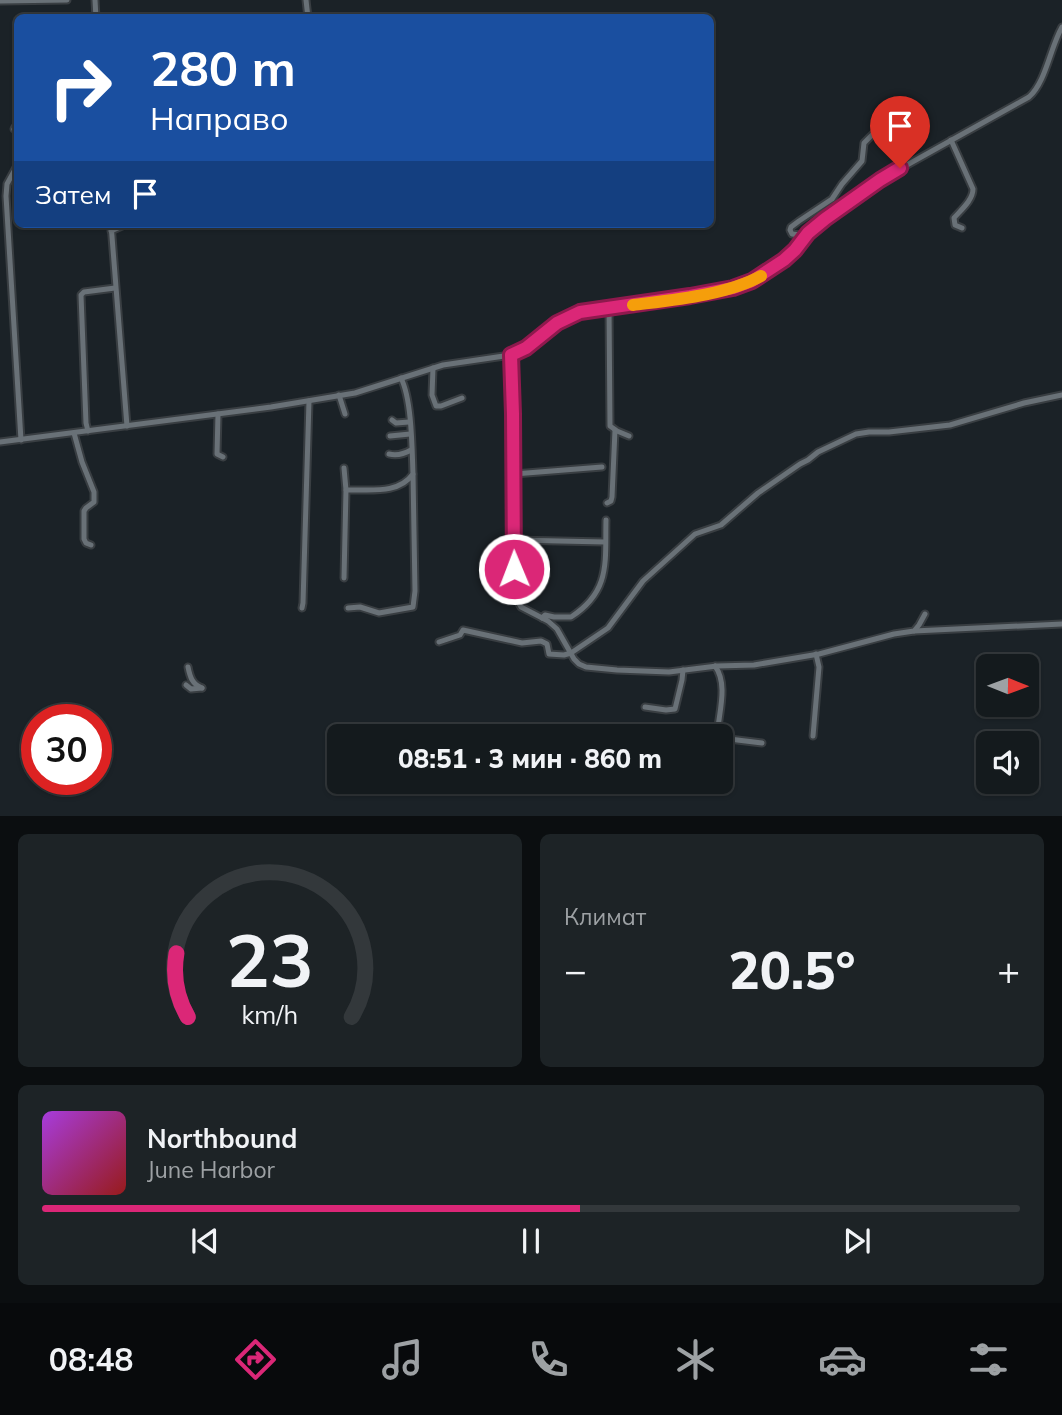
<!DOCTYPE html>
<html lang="ru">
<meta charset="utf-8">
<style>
:root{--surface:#141a1d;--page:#1d2326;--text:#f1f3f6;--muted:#9da1a4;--line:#33383b;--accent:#db2777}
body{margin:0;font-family:Mulish,sans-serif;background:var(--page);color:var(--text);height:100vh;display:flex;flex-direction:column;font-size:26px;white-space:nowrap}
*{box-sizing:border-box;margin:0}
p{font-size:23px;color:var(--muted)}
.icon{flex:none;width:38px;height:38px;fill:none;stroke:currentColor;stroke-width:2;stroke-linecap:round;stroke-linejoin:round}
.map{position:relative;height:816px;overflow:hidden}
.details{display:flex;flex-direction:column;gap:18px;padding:18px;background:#0b0e10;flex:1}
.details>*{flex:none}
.banner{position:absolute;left:14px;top:14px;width:700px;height:214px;border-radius:10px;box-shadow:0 2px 5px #0004,0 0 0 2px var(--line);background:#1a4fa0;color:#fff;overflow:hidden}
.needle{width:46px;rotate:91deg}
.controls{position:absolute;left:976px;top:654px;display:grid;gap:14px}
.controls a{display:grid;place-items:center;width:63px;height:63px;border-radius:10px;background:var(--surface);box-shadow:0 2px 5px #0004,0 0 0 2px var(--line);font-size:35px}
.speed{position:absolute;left:21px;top:704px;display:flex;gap:14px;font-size:35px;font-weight:700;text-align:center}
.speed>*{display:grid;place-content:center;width:91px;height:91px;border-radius:50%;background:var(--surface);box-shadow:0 2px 5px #0004,0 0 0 2px var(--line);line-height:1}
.speed .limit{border:10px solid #d22;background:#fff;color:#111}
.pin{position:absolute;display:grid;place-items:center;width:60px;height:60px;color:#fff;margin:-72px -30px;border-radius:50% 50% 50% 0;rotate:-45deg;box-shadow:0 0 7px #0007}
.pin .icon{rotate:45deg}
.me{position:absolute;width:77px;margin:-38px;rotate:359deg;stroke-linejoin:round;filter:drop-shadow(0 0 5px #0008)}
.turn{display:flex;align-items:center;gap:24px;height:147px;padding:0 21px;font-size:32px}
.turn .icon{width:91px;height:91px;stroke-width:2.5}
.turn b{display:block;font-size:49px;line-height:60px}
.then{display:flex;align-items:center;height:66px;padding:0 21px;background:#0003;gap:14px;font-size:26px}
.big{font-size:52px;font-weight:800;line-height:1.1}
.details .widget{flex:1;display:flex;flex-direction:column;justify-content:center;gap:10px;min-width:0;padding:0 24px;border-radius:10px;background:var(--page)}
.details .dial{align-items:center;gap:0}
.dial svg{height:182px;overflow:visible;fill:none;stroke:var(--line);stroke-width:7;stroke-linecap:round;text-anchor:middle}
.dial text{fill:var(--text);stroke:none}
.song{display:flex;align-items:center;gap:21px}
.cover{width:84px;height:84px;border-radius:10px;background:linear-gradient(135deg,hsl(280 70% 55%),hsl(0 70% 35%))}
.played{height:7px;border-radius:4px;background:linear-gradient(90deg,var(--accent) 55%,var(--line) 55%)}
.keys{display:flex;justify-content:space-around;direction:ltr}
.heat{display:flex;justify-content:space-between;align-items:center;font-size:38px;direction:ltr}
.details .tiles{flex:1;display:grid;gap:18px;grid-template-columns:1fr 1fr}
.widget:last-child{grid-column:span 2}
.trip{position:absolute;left:327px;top:724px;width:406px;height:70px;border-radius:10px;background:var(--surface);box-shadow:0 2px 5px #0004,0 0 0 2px var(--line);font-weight:800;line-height:70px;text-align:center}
.menu{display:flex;height:112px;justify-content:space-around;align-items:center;background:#080a0c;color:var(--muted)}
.menu .icon{width:49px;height:49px}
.menu .on{color:var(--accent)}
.menu b{font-size:32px;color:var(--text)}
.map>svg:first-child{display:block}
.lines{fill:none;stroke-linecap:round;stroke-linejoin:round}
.minor-casing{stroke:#393e42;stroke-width:9}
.minor{stroke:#697177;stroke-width:5}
.route-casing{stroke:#8e194d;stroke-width:18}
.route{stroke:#db2777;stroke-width:12}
.slow{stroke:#f59e0b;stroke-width:12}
</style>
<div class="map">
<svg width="1062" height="817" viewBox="0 0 1062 817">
<rect width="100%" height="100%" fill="#1b2227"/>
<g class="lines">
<defs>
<g id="minor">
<path d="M95 0 96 18"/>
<path d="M306 0 308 18"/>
<path d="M0 1 67 0"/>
<path d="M14 129 15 127H18"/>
<path d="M951 140 973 189C973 200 961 210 954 218L955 225 962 228"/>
<path d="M18 164 7 184 6 196 21 440"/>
<path d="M111 224 127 426"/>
<path d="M111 231 127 224"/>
<path d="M808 233 801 235 792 234 790 230 791 227 799 221 832 199 842 184 862 161 864 143 873 134"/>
<path d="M609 307 610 426 617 431 629 436"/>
<path d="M511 355 513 396 515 597 521 607 548 621 557 629 574 659 579 664 586 667 617 670 669 672 717 666 754 665 819 654 894 634 914 631 919 625 925 614"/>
<path d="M433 368 432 395 436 406H441L462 398"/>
<path d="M339 395 345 414"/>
<path d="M218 414 217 454 223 457"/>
<path d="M392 420 396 423 409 422"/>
<path d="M88 431 86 423 81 295 84 292 115 288"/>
<path d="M74 433 82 462 94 492V502L86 508 84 511V539L86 543 91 545"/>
<path d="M390 436 410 434"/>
<path d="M0 442 271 407 355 393 443 365 511 355 525 348 557 323 580 312 690 296 745 284 763 274 784 260 795 250 811 230 880 180 1029 97C1046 82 1050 48 1062 27"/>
<path d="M389 454C397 456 404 454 411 450"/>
<path d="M344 468 346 490C369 489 398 495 413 474 412 449 412 400 401 378"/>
<path d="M514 474 602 467"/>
<path d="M607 503 611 501 612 497 615 430"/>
<path d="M514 540 605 542"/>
<path d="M344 578 346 490"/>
<path d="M302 608 303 603 309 401"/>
<path d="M348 608 360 607 379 613 413 607 415 591 413 474"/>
<path d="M542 618 545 615 554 617H571C611 591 605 562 606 520"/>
<path d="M914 631 1062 624"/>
<path d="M439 642 460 635 463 630 522 643 541 641 547 644 549 654 564 655 571 653 608 628 643 581 695 534 721 525 758 493 800 464 808 460 818 452 856 434 869 432H889L950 425 1024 403 1062 395"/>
<path d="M715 666C729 685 718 715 717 737"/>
<path d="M188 667C190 677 192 684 202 688"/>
<path d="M186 685 191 689 202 688"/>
<path d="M645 707 666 710 675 709 682 680 683 670"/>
<path d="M813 736 819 667 816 654"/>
<path d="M721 738 762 743"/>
</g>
</defs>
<!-- minor casing -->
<use href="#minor" class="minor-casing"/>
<!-- minor -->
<use href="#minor" class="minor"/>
</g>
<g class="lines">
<defs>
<path id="route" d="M514 569 513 414 511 355 526 348 557 323 580 312 690 296 733 288 752 281 784 260 795 250 808 233 825 219 880 180 900 168"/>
</defs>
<!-- route casing -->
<use href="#route" class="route-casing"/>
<!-- route -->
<use href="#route" class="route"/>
<!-- slow -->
<path class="slow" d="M633 305C672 300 727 295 761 276"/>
</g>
</svg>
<div class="controls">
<a><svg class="needle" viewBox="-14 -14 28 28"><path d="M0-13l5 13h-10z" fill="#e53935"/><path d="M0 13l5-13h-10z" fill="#9da1a4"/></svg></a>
<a><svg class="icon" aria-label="sound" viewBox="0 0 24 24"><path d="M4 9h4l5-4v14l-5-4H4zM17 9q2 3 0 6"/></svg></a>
</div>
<div class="speed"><div class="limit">30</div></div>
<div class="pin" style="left:900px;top:168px;background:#d93025"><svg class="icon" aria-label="arrive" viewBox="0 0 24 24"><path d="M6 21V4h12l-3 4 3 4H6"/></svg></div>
<svg class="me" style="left:514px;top:569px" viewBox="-20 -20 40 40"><circle r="17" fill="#db2777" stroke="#fff" stroke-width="3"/><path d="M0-11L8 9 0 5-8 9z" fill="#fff"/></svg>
<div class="trip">08:51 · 3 мин · 860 m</div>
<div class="banner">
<div class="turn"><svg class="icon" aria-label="right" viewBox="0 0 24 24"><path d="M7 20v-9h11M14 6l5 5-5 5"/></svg><div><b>280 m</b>Направо</div></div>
<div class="then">Затем<svg class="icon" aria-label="arrive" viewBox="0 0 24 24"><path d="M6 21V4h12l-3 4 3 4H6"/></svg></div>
</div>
</div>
<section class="details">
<div class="tiles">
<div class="widget dial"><svg viewBox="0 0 100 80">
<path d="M14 69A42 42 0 1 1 86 69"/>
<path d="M14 69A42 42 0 0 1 9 41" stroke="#db2777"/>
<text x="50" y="56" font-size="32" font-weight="700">23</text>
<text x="50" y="72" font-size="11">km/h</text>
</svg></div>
<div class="widget"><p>Климат</p>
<div class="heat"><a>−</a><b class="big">20.5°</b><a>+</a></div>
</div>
<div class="widget">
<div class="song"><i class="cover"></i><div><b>Northbound</b><p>June Harbor</p></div></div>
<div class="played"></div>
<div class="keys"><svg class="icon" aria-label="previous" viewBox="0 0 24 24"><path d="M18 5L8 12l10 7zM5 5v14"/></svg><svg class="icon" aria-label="pause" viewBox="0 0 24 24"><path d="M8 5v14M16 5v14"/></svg><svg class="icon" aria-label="next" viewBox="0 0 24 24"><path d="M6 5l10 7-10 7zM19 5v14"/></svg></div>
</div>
</div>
</section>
<nav class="menu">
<b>08:48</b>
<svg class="icon on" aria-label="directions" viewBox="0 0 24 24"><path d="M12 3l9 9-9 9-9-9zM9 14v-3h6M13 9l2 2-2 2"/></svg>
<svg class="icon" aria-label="music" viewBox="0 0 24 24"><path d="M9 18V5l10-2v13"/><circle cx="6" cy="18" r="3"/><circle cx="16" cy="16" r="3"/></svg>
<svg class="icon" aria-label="phone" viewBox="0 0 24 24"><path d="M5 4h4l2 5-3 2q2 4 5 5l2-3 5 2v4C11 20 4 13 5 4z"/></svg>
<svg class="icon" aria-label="climate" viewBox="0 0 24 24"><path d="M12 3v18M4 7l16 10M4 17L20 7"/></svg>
<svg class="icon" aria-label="car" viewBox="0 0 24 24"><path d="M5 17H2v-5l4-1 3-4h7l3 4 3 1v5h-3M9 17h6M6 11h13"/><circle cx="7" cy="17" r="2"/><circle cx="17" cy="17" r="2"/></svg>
<svg class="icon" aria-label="filters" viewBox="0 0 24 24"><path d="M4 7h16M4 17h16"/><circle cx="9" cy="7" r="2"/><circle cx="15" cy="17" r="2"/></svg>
</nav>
